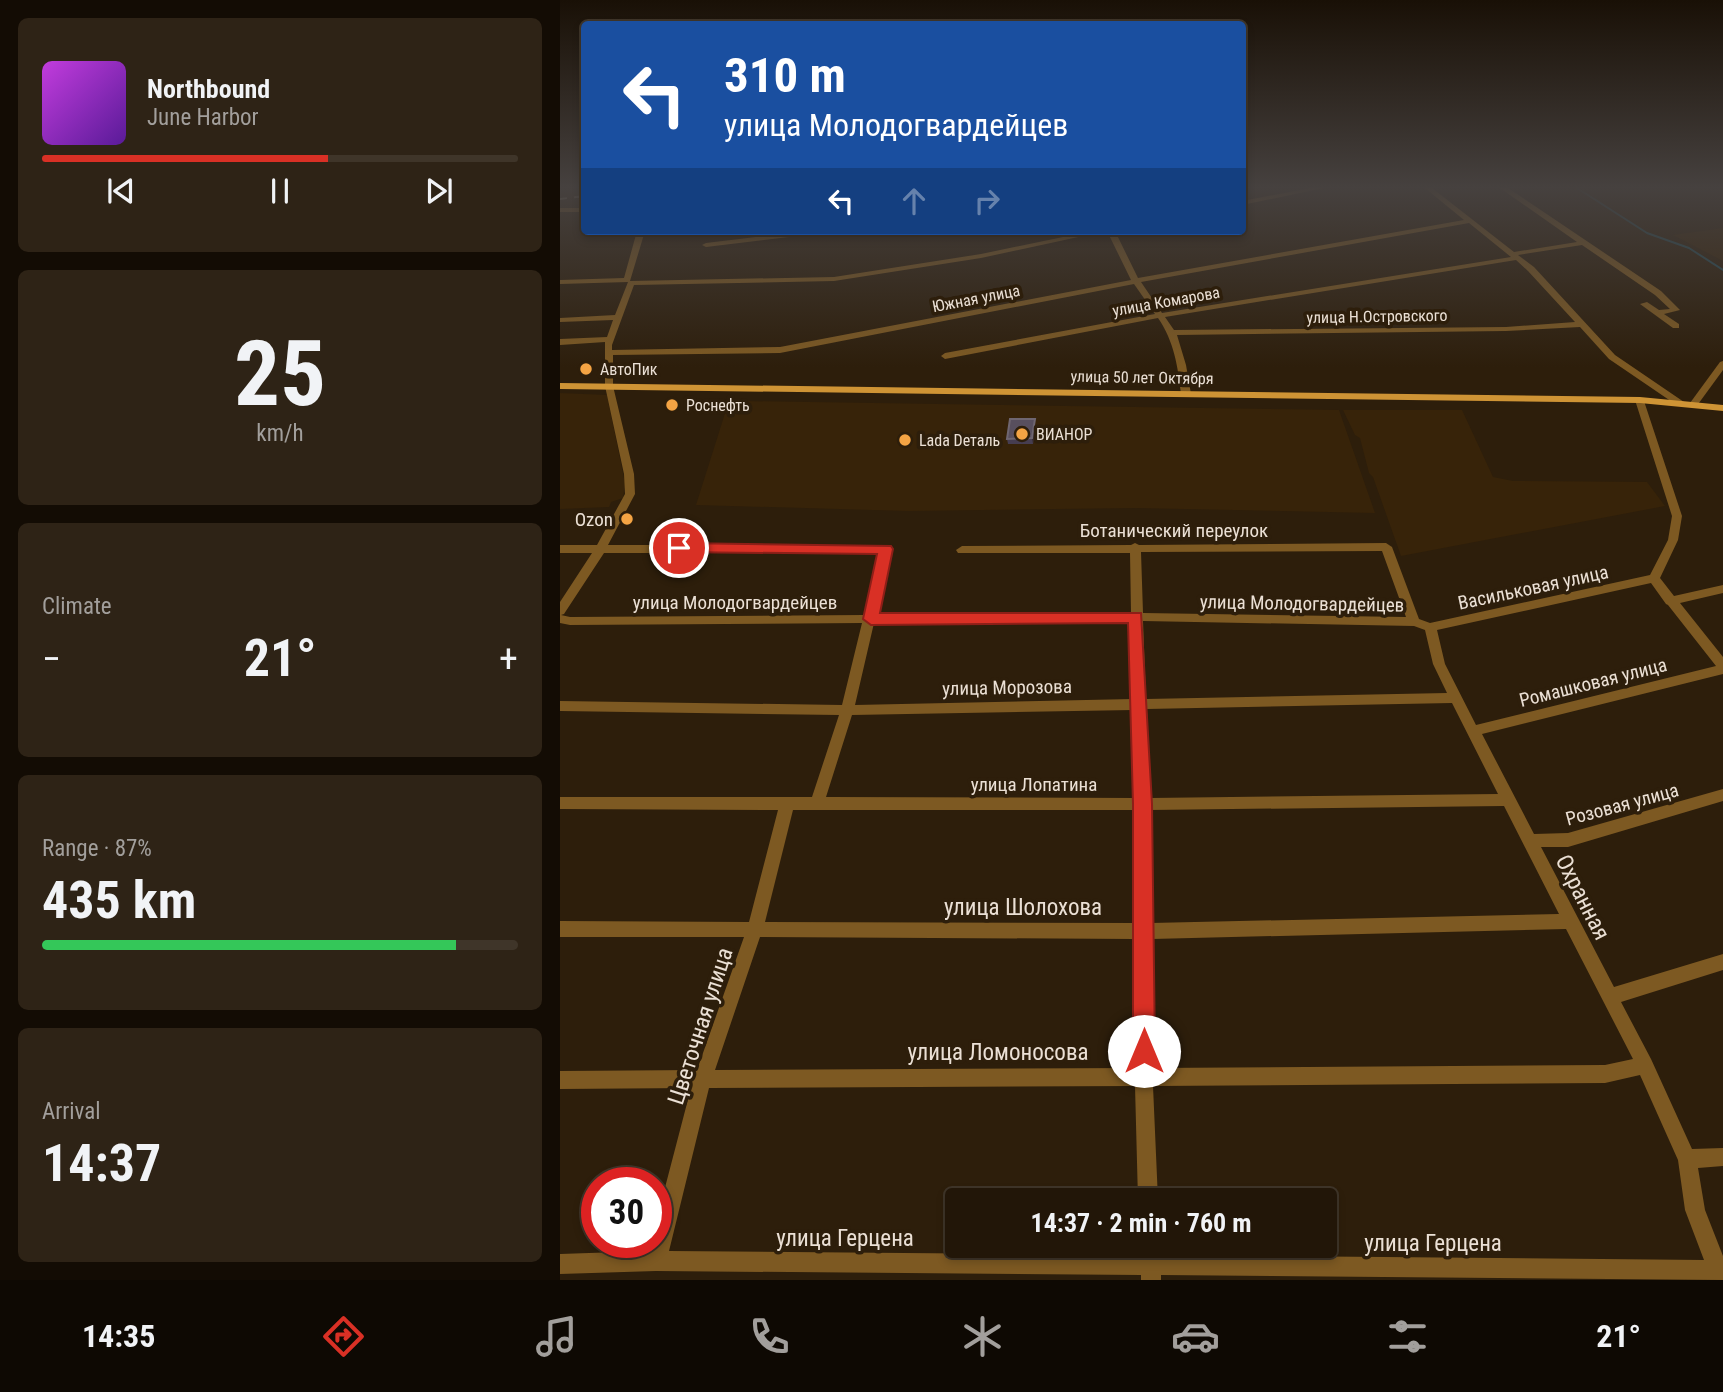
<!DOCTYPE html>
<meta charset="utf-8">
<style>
:root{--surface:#221608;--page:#2e2316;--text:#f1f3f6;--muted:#a29f9c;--line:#3f3529;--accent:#d93025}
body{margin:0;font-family:"Roboto Condensed",sans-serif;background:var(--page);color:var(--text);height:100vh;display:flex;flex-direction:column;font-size:26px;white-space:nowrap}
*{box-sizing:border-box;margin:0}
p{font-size:23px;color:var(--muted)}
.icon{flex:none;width:38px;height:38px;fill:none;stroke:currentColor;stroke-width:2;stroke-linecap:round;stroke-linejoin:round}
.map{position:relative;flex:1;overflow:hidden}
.side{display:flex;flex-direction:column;gap:18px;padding:18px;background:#130c04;width:560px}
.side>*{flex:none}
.guide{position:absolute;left:21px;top:21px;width:665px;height:214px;border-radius:7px;box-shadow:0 4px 10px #0003,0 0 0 2px var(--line);background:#1a4fa0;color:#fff;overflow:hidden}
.speed{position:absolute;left:21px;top:1167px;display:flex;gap:14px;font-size:35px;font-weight:700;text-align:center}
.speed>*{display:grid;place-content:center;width:91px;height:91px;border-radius:50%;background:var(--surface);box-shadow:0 4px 10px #0003,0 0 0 2px var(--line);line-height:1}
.speed .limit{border:10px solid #d22;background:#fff;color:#111}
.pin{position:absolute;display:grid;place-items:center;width:60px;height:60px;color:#fff;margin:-30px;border:4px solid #fff;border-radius:50%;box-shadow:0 2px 7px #0007}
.me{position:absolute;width:77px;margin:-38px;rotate:0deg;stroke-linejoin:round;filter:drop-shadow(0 0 5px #0008)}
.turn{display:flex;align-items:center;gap:24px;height:147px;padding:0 28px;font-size:32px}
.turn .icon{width:91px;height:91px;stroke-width:2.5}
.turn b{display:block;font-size:49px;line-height:60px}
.lanes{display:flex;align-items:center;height:66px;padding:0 28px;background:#0003;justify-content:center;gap:35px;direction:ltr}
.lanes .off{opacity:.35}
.big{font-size:52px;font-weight:700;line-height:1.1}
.side .card{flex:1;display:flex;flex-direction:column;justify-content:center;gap:10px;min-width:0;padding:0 24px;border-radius:10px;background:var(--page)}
.side .dial{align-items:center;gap:0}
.dial b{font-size:91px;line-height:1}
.song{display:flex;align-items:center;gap:21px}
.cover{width:84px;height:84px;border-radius:10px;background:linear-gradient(135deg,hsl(290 70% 55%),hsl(270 70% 35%))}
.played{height:7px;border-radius:4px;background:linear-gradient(90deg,var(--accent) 60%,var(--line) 60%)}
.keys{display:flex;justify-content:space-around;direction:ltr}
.heat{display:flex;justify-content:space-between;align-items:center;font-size:38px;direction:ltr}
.charge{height:10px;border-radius:5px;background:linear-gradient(90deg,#34c759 87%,var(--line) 0)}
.trip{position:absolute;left:385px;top:1188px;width:392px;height:70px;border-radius:7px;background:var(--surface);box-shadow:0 4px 10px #0003,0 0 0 2px var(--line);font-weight:700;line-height:70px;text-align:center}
.tab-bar{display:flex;height:112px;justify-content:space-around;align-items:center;background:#0e0903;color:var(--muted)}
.tab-bar .icon{width:49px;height:49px}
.tab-bar .current{color:var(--accent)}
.tab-bar b{font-size:32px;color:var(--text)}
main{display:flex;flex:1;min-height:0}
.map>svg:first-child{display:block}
.built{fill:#372309}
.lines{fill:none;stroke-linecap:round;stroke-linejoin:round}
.stream{stroke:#244e5b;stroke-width:2}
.minor{fill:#7d5922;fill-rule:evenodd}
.major{fill:#cf9435;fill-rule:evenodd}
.rail{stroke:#a09485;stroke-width:2;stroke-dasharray:7 7;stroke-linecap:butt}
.wall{fill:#463d50}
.shaded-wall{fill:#35292e}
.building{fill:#584f5e;stroke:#6f6671;stroke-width:2}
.route{fill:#d93025;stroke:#8d1f18;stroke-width:2}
.poi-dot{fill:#f4a444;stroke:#2d1e0b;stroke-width:2.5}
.labels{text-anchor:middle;stroke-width:7;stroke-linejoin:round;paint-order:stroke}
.far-street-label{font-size:16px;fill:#ebe0d5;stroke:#2d1e0b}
.far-poi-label{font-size:16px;fill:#ebe0d5;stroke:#2d1e0b;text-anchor:start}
.poi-label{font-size:19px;fill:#ebe0d5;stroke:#2d1e0b;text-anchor:end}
.street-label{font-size:19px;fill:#ebe0d5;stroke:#2d1e0b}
.near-street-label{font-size:23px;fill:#ebe0d5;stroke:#2d1e0b}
</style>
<main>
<section class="side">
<div class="card">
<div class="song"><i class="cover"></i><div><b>Northbound</b><p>June Harbor</p></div></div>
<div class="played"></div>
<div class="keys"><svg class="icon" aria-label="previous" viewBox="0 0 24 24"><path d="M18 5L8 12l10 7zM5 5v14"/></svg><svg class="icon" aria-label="pause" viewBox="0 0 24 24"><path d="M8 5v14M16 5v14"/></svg><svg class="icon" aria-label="next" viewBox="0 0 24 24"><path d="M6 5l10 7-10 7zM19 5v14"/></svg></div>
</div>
<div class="card dial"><b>25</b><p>km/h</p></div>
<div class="card"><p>Climate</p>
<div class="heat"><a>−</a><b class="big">21°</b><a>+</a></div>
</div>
<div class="card"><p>Range · 87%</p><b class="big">435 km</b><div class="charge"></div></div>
<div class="card"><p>Arrival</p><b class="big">14:37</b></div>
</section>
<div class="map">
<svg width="1163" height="1280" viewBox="0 0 1163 1280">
<rect width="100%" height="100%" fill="#2d1e0b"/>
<!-- built -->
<g class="built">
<path d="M1163 228V261L1113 235Z"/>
<path d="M0 393 47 395 65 483 63 498 51 502 49 507 0 509Z"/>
<path d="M179 401 779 410 815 513 576 508 349 511 136 505 167 407Z"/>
<path d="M783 410H902L933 477 953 481 1087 482 1105 506 841 556 813 477 809 473 800 438 795 435Z"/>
</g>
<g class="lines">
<!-- stream -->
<path class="stream" d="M1017 188 1087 233 1129 248 1163 270"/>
<!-- minor -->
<g class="minor">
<path d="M750 188H764L682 205V201Z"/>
<path d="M865 188H872L954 252 1017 242 940 188H948L1101 291 1120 310 1104 314 1119 324V328H1113L1080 304 1087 302 1099 310 1110 309 1095 295 1022 245 958 255 974 267 1055 355 1124 402V406H1118L1049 359 1020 327 946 331 617 335 626 365 631 394 626 397 621 394C618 367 614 341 598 318L385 359 381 356 385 353 595 314 574 284 220 353 53 355V386L74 474 75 494 48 545H326L332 549 316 614 571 613 570 553H398L396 550 402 546 571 545 575 543 579 545 826 543 832 547 859 619 870 623 1090 575 1108 540 1112 516 1075 400 1077 398H1083L1122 516 1118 540 1100 578 1114 596 1163 585V593L1120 603 1163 657V674L922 734 974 834 1008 833 1163 789V801L1008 847H981L1054 987 1163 954V970L1061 1002 1091 1059 1132 1149 1163 1148V1166L1138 1168 1145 1210 1163 1256V1280L601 1275V1280H581V1275L96 1271 0 1274V1254L88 1251 91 1242H96V1222L131 1088 0 1089V1071L137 1070 184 937H0V921L189 922 218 810 0 809V797H252L279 715 0 711V701L282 705 302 623 10 625 0 623V602L32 553H0V545H37L65 494 64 474 45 386V342L0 345V339L47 337 53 320 0 322V318L55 315 68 282 0 284V280L64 278 77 231H85L70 281 274 277 421 254 532 231H546L421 258 274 281 74 285 52 345V350L220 347 571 280 547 231H555L578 278 904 220ZM909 223 951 257 602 313 581 282ZM956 260 968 271 1015 322 946 327 614 330 605 317ZM822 551 846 617 583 613 581 552ZM44 553H320L304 615 10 617 1 615 4 614ZM1091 583 1106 604 1108 605 1156 666 916 725 885 664 877 630ZM571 621 573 699 295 705 314 623ZM583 621 854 626 865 630 873 664 887 693 586 699ZM892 703 938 794 590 798 587 709ZM573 710 576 798 266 797 292 715ZM944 806 999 914 591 923 590 810ZM233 810H576V923L205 922ZM1006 929 1073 1059 1045 1065 593 1068 592 939ZM200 937 575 939V1068L155 1070ZM1080 1075 1118 1160 1125 1210 1144 1260 600 1255V1246H580V1255L109 1251 149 1088 575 1086 578 1200H598L593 1086 1045 1083Z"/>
<rect x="0" y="208" width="24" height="4"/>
<path d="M245 231H266L262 233 146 247 142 245 146 243Z"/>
<path d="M1163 361V370L1136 407H1130V403L1160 362Z"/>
</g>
<!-- major -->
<path class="major" d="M0 383 1080 397 1163 405V411L1080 403 0 389Z"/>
<!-- rail -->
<path class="rail" d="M0 199 24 196"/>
</g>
<!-- wall -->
<path class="wall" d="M475 425 473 444H448L447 439Z"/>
<!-- shaded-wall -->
<path class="shaded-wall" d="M475 419V425L473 444 472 438Z"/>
<!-- building -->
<path class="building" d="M450 419H475L472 438 447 439Z"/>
<!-- sky -->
<linearGradient id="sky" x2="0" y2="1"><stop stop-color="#191006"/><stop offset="0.51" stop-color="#46413f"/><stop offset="1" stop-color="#46413f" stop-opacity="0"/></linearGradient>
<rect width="1163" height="367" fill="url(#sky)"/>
<!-- route -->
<path class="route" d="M119 543 331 546 333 549 320 613H581L592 804 595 1051 592 1059 584 1063 576 1059 573 1051V804L568 623 311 625 303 619 317 554 114 552 112 548 114 545Z"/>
<!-- markers -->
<g class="poi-dot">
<circle cx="26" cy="369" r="7"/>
<circle cx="112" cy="405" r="7"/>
<circle cx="462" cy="434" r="7"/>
<circle cx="345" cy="440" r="7"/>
<circle cx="67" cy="519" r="7"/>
</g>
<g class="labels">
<!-- far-street labels -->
<g class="far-street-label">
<text transform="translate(416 298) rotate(-11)" y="6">Южная улица</text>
<text transform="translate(606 301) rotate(-10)" y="6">улица Комарова</text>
<text transform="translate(817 316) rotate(-1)" y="6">улица Н.Островского</text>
<text transform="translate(582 377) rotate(1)" y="6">улица 50 лет Октября</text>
</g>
<!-- far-poi labels -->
<g class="far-poi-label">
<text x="40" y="375">АвтоПик</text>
<text x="126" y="411">Роснефть</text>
<text x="476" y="440">ВИАНОР</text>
<text x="359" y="446">Lada Dеталь</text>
</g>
<!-- poi labels -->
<g class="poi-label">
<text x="53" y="526">Ozon</text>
</g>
<!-- street labels -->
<g class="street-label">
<text x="614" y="537">Ботанический переулок</text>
<text transform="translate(973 587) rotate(-12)" y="7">Васильковая улица</text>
<text x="175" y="609">улица Молодогвардейцев</text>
<text transform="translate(742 603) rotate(1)" y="7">улица Молодогвардейцев</text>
<text transform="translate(1033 682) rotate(-14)" y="7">Ромашковая улица</text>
<text transform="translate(447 687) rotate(-1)" y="7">улица Морозова</text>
<text x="474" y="791">улица Лопатина</text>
<text transform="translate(1062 804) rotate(-15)" y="7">Розовая улица</text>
</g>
<!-- near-street labels -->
<g class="near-street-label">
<text transform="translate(1023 897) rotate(63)" y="8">Охранная</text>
<text x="463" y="915">улица Шолохова</text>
<text transform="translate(140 1026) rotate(-72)" y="8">Цветочная улица</text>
<text x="438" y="1060">улица Ломоносова</text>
<text x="285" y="1246">улица Герцена</text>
<text x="873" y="1251">улица Герцена</text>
</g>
</g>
</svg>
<div class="speed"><div class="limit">30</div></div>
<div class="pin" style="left:119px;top:548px;background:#d93025"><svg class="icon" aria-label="arrive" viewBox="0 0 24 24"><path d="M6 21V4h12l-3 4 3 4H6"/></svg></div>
<svg class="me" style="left:584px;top:1051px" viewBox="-20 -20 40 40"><circle r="19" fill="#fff"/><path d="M0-13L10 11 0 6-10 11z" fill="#d93025"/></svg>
<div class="trip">14:37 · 2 min · 760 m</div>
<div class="guide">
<div class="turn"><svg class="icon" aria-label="left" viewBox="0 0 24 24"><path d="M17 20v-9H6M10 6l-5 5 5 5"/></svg><div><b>310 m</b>улица Молодогвардейцев</div></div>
<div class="lanes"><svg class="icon" aria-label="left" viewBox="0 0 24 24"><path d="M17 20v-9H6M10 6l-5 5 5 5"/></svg><svg class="icon off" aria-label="ahead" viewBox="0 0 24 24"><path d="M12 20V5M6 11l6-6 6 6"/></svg><svg class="icon off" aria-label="right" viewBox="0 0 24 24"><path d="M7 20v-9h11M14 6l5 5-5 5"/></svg></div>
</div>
</div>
</main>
<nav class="tab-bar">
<b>14:35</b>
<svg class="icon current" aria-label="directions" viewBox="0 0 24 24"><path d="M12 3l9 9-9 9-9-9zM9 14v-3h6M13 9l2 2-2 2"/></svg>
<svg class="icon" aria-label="music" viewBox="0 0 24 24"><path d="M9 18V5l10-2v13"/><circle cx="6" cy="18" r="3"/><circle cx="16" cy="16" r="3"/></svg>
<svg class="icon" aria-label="phone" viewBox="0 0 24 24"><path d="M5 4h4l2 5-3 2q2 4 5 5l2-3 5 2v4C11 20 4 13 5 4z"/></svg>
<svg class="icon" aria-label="climate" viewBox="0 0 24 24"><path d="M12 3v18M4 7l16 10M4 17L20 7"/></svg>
<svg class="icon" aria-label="car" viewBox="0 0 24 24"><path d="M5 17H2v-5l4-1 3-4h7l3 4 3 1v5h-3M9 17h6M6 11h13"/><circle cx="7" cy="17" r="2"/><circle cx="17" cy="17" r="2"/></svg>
<svg class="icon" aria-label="filters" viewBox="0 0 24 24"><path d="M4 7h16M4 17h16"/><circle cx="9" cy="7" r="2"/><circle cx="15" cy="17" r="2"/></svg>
<b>21°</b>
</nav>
